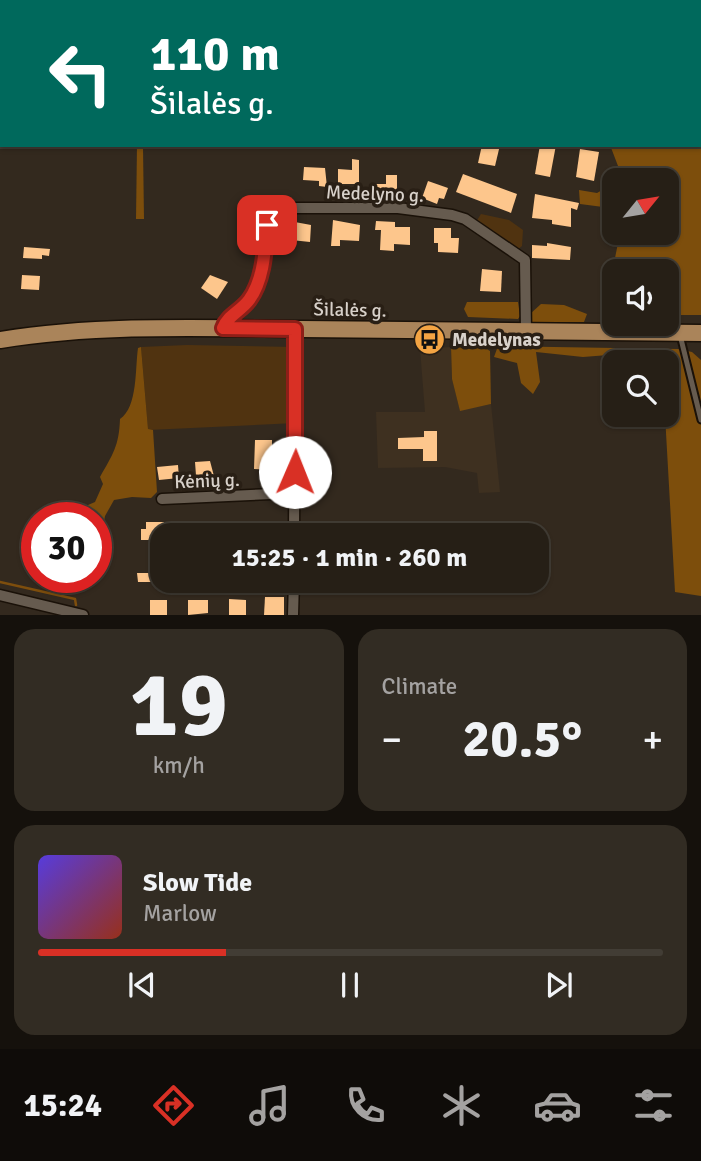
<!DOCTYPE html>
<meta charset="utf-8">
<style>
:root{--surface:#261f16;--page:#322c23;--text:#f1f3f6;--muted:#a4a2a1;--line:#423d35;--accent:#d93025}
body{margin:0;font-family:Signika,sans-serif;background:var(--page);color:var(--text);height:100vh;display:flex;flex-direction:column;font-size:26px;white-space:nowrap}
*{box-sizing:border-box;margin:0}
p{font-size:23px;color:var(--muted)}
.icon{flex:none;width:38px;height:38px;fill:none;stroke:currentColor;stroke-width:2;stroke-linecap:round;stroke-linejoin:round}
.map{position:relative;height:615px;overflow:hidden}
.drawer{display:flex;flex-direction:column;gap:14px;padding:14px;background:#15110c;flex:1}
.drawer>*{flex:none}
.guide{position:absolute;left:0px;top:0px;width:702px;height:147px;box-shadow:0 2px 5px #0004,0 0 0 2px var(--line);background:#00695c;color:#fff;overflow:hidden}
.needle{width:46px;rotate:60deg}
.buttons{position:absolute;left:602px;top:168px;display:grid;gap:14px}
.buttons a{display:grid;place-items:center;width:77px;height:77px;border-radius:14px;background:var(--surface);box-shadow:0 2px 5px #0004,0 0 0 2px var(--line);font-size:35px}
.speed{position:absolute;left:21px;top:502px;display:flex;gap:14px;font-size:35px;font-weight:700;text-align:center}
.speed>*{display:grid;place-content:center;width:91px;height:91px;border-radius:50%;background:var(--surface);box-shadow:0 2px 5px #0004,0 0 0 2px var(--line);line-height:1}
.speed .limit{border:10px solid #d22;background:#fff;color:#111}
.pin{position:absolute;display:grid;place-items:center;width:60px;height:60px;color:#fff;margin:-30px;border-radius:14px;box-shadow:0 4px 10px #0006}
.me{position:absolute;width:77px;margin:-38px;rotate:1deg;stroke-linejoin:round;filter:drop-shadow(0 0 5px #0008)}
.turn{display:flex;align-items:center;gap:24px;height:147px;padding:0 35px;font-size:32px}
.turn .icon{width:91px;height:91px;stroke-width:2.5}
.turn b{display:block;font-size:49px;line-height:60px}
.big{font-size:52px;font-weight:700;line-height:1.1}
.drawer .tile{flex:1;display:flex;flex-direction:column;justify-content:center;gap:10px;min-width:0;padding:0 24px;border-radius:21px;background:var(--page)}
.drawer .dial{align-items:center;gap:0}
.dial b{font-size:91px;line-height:1}
.song{display:flex;align-items:center;gap:21px}
.cover{width:84px;height:84px;border-radius:10px;background:linear-gradient(135deg,hsl(250 70% 55%),hsl(10 70% 35%))}
.played{height:7px;border-radius:4px;background:linear-gradient(90deg,var(--accent) 30%,var(--line) 30%)}
.keys{display:flex;justify-content:space-around;direction:ltr}
.heat{display:flex;justify-content:space-between;align-items:center;font-size:38px;direction:ltr}
.drawer .tiles{flex:1;display:grid;gap:14px;grid-template-columns:1fr 1fr}
.tile:last-child{grid-column:span 2}
.trip{position:absolute;left:150px;top:523px;width:399px;height:70px;border-radius:21px;background:var(--surface);box-shadow:0 2px 5px #0004,0 0 0 2px var(--line);font-weight:700;line-height:70px;text-align:center}
.menu{display:flex;height:112px;justify-content:space-around;align-items:center;background:#0f0c09;color:var(--muted)}
.menu .icon{width:49px;height:49px}
.menu .active{color:var(--accent)}
.menu b{font-size:32px;color:var(--text)}
.map>svg:first-child{display:block}
.built{fill:#3e3020}
.green{fill:#503310}
.forest{fill:#7d4e0c}
.lines{fill:none;stroke-linecap:round;stroke-linejoin:round}
.stream{stroke:#7e4e0d;stroke-width:2.5}
.building{fill:#fdc68c}
.lane-casing{stroke:#1a1108;stroke-width:9}
.street-casing{stroke:#1a1108;stroke-width:13}
.primary-casing{stroke:#1a1108;stroke-width:19}
.lane{stroke:#665b4f;stroke-width:5}
.street{stroke:#665b4f;stroke-width:10}
.primary{stroke:#aa845a;stroke-width:16}
.route-casing{stroke:#8d1f18;stroke-width:18}
.route{stroke:#d93025;stroke-width:12}
.labels{text-anchor:middle;stroke-width:7;stroke-linejoin:round;paint-order:stroke}
.street-label{font-size:19px;fill:#d8d1ca;stroke:#291f15}
.poi-label{font-size:19px;font-weight:bold;fill:#d8d1ca;stroke:#291f15;text-anchor:start}
</style>
<div class="map">
<svg width="701" height="615" viewBox="0 0 701 615">
<rect width="100%" height="100%" fill="#33291e"/>
<!-- built -->
<path class="built" d="M451 347 452 379 460 410 491 404 500 492 479 493 477 473 445 467 378 468 376 412H425L420 349Z"/>
<!-- green -->
<g class="green">
<path d="M481 214 509 220 523 230 522 246 517 250 476 222Z"/>
<path d="M187 345 295 347 296 423 148 430 141 347Z"/>
</g>
<!-- forest -->
<g class="forest">
<path d="M410 0H701V315H667V271H614V303L605 285 613 268 620 233H667V180H617L618 166 610 145H700V2Z"/>
<path d="M137 145 143 147 144 219H136Z"/>
<path d="M614 183V213L603 207 580 204 579 190 597 193Z"/>
<path d="M467 302H518L520 316 518 319 468 317 464 309Z"/>
<path d="M541 304 564 305 587 314 584 322H531L530 314Z"/>
<path d="M498 346 678 349 692 352 701 360V596L675 592 665 415 667 362 621 354 583 357 536 352 540 382 533 394 521 383 517 363 494 357Z"/>
<path d="M141 347 148 429 153 430 157 492 151 498 132 497 114 500 105 516 96 568V518L81 508 95 502 103 484 100 477C113 454 119 446 120 419 138 407 135 368 138 348Z"/>
<path d="M451 347 485 348 490 351 491 404 460 411 452 379Z"/>
</g>
<g class="lines">
<!-- stream -->
<path class="stream" d="M0 582 75 599 76 605"/>
</g>
<!-- building -->
<g class="building">
<path d="M482 145H500L495 166 478 163Z"/>
<path d="M540 145H556L550 177 535 174Z"/>
<path d="M580 149 599 152 594 181 576 177Z"/>
<path d="M352 159 359 160V184H338V169L352 170Z"/>
<path d="M304 167 325 168 327 187 319 186V181L303 180Z"/>
<path d="M463 174 517 194 511 213 456 192Z"/>
<path d="M386 175H397V192H391V200L370 199V184H386Z"/>
<path d="M428 181 448 188 444 199 439 198 437 204 422 198Z"/>
<path d="M535 194 579 203 577 210 571 208V227L552 224V220L532 218Z"/>
<path d="M284 220 311 225 310 242 291 240V246H282Z"/>
<path d="M333 220 360 225 359 241 340 240V246H331Z"/>
<path d="M376 221 395 222V227H410V245L394 244V251L380 250 381 230H375Z"/>
<path d="M434 228H451V238H459L458 253 438 252V243H434Z"/>
<path d="M547 243 571 247 570 260 532 258V245L547 246Z"/>
<path d="M24 247 50 249 49 256 42 255V259L23 258Z"/>
<path d="M482 269 502 271 501 292 480 291Z"/>
<path d="M22 275 40 276 39 290 21 289Z"/>
<path d="M210 275 228 282 217 299 201 288Z"/>
<path d="M424 431H437V461H423V449H398V438L424 437Z"/>
<path d="M255 440H272V447H278V457H273V470L254 469Z"/>
<path d="M210 461 215 480H211L212 488 197 489 195 462Z"/>
<path d="M178 465 179 478 159 480 157 467Z"/>
<path d="M146 522H164L163 540H141V529H146Z"/>
<rect x="222" y="523" width="21" height="13"/>
<path d="M151 554H163V582H138L137 573H151Z"/>
<path d="M265 597H284V615H264Z"/>
<path d="M229 599 246 600V615H229Z"/>
<rect x="150" y="600" width="17" height="15"/>
<path d="M188 600H208V613L188 615Z"/>
</g>
<g class="lines">
<defs>
<path id="lane" d="M680 335 701 420"/>
<g id="street">
<path d="M223 329C228 315 245 309 252 296 265 269 261 241 271 214L280 208H398L452 215 465 219 525 260 526 332"/>
<path d="M162 499 295 493"/>
<path d="M294 536 295 329"/>
<path d="M0 595 83 615"/>
<path d="M293 615 294 581"/>
</g>
<path id="primary" d="M0 340C99 324 203 328 302 329 435 331 568 332 701 333"/>
</defs>
<!-- lane casing -->
<use href="#lane" class="lane-casing"/>
<!-- street casing -->
<use href="#street" class="street-casing"/>
<!-- primary casing -->
<use href="#primary" class="primary-casing"/>
<!-- lane -->
<use href="#lane" class="lane"/>
<!-- street -->
<use href="#street" class="street"/>
<!-- primary -->
<use href="#primary" class="primary"/>
</g>
<g class="lines">
<defs>
<path id="route" d="M267 225C265 249 264 280 249 300 241 311 227 316 223 328L295 329V472"/>
</defs>
<!-- route casing -->
<use href="#route" class="route-casing"/>
<!-- route -->
<use href="#route" class="route"/>
</g>
<!-- icons -->
<defs>
<symbol id="bus-disc" viewBox="-11 -11 22 22"><circle r="9.5" fill="#f4a443" stroke="#291f15"/><path d="M-5-6H5V4H4V6H2V4H-2V6H-4V4H-5ZM-3.5-4V0h7V-4ZM-3.5 1.2v1.5H-2V1.2ZM2 1.2v1.5H3.5V1.2Z" fill="#111"/></symbol>
</defs>
<g fill-rule="evenodd">
<use href="#bus-disc" x="412" y="322" width="35" height="35"/>
</g>
<g class="labels">
<!-- street labels -->
<g class="street-label">
<text transform="translate(375 193) rotate(2)" y="7">Medelyno g.</text>
<text transform="translate(350 309) rotate(1)" y="7">Šilalės g.</text>
<text transform="translate(207 480) rotate(-2)" y="7">Kėnių g.</text>
</g>
<!-- poi labels -->
<g class="poi-label">
<text x="452" y="346">Medelynas</text>
</g>
</g>
</svg>
<div class="buttons">
<a><svg class="needle" viewBox="-14 -14 28 28"><path d="M0-13l5 13h-10z" fill="#e53935"/><path d="M0 13l5-13h-10z" fill="#a4a2a1"/></svg></a>
<a><svg class="icon" aria-label="sound" viewBox="0 0 24 24"><path d="M4 9h4l5-4v14l-5-4H4zM17 9q2 3 0 6"/></svg></a>
<a><svg class="icon" aria-label="search" viewBox="0 0 24 24"><circle cx="10" cy="10" r="6"/><path d="M15 15l6 6"/></svg></a>
</div>
<div class="speed"><div class="limit">30</div></div>
<div class="pin" style="left:267px;top:225px;background:#d93025"><svg class="icon" aria-label="arrive" viewBox="0 0 24 24"><path d="M6 21V4h12l-3 4 3 4H6"/></svg></div>
<svg class="me" style="left:295px;top:472px" viewBox="-20 -20 40 40"><circle r="19" fill="#fff"/><path d="M0-13L10 11 0 6-10 11z" fill="#d93025"/></svg>
<div class="trip">15:25 · 1 min · 260 m</div>
<div class="guide">
<div class="turn"><svg class="icon" aria-label="left" viewBox="0 0 24 24"><path d="M17 20v-9H6M10 6l-5 5 5 5"/></svg><div><b>110 m</b>Šilalės g.</div></div>
</div>
</div>
<section class="drawer">
<div class="tiles">
<div class="tile dial"><b>19</b><p>km/h</p></div>
<div class="tile"><p>Climate</p>
<div class="heat"><a>−</a><b class="big">20.5°</b><a>+</a></div>
</div>
<div class="tile">
<div class="song"><i class="cover"></i><div><b>Slow Tide</b><p>Marlow</p></div></div>
<div class="played"></div>
<div class="keys"><svg class="icon" aria-label="previous" viewBox="0 0 24 24"><path d="M18 5L8 12l10 7zM5 5v14"/></svg><svg class="icon" aria-label="pause" viewBox="0 0 24 24"><path d="M8 5v14M16 5v14"/></svg><svg class="icon" aria-label="next" viewBox="0 0 24 24"><path d="M6 5l10 7-10 7zM19 5v14"/></svg></div>
</div>
</div>
</section>
<nav class="menu">
<b>15:24</b>
<svg class="icon active" aria-label="directions" viewBox="0 0 24 24"><path d="M12 3l9 9-9 9-9-9zM9 14v-3h6M13 9l2 2-2 2"/></svg>
<svg class="icon" aria-label="music" viewBox="0 0 24 24"><path d="M9 18V5l10-2v13"/><circle cx="6" cy="18" r="3"/><circle cx="16" cy="16" r="3"/></svg>
<svg class="icon" aria-label="phone" viewBox="0 0 24 24"><path d="M5 4h4l2 5-3 2q2 4 5 5l2-3 5 2v4C11 20 4 13 5 4z"/></svg>
<svg class="icon" aria-label="climate" viewBox="0 0 24 24"><path d="M12 3v18M4 7l16 10M4 17L20 7"/></svg>
<svg class="icon" aria-label="car" viewBox="0 0 24 24"><path d="M5 17H2v-5l4-1 3-4h7l3 4 3 1v5h-3M9 17h6M6 11h13"/><circle cx="7" cy="17" r="2"/><circle cx="17" cy="17" r="2"/></svg>
<svg class="icon" aria-label="filters" viewBox="0 0 24 24"><path d="M4 7h16M4 17h16"/><circle cx="9" cy="7" r="2"/><circle cx="15" cy="17" r="2"/></svg>
</nav>
